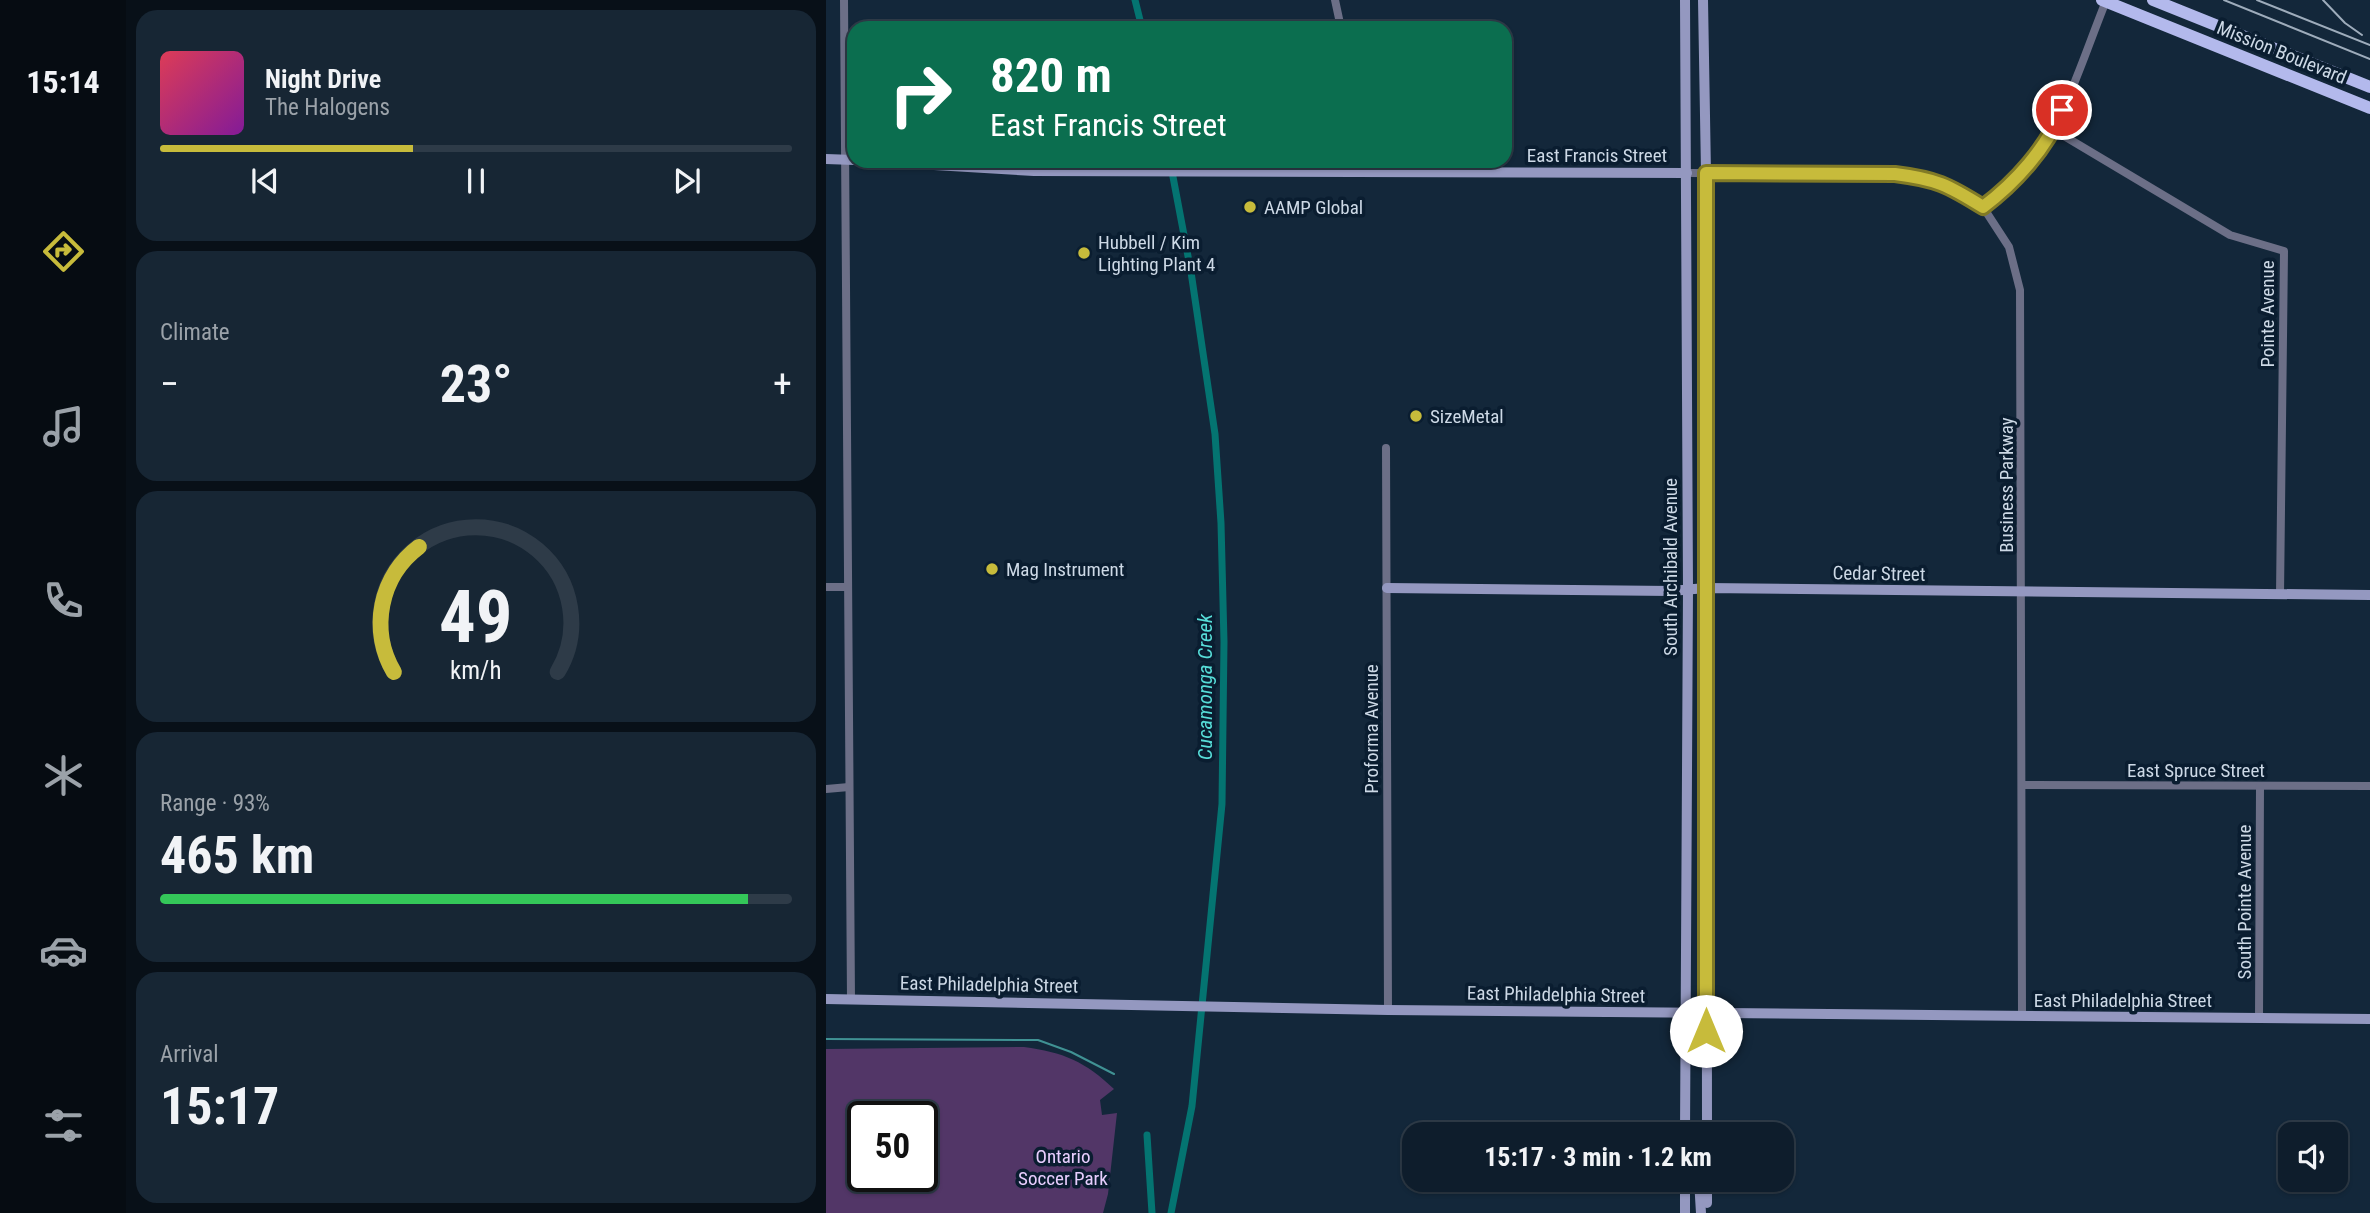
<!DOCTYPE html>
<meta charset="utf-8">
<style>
:root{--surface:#0e1d2c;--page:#172634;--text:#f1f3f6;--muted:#9ba2a9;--line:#2e3b48;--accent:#c7bb3b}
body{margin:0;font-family:"Roboto Condensed",sans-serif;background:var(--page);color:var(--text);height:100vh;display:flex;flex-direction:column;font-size:26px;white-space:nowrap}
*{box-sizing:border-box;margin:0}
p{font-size:23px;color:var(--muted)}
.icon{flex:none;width:38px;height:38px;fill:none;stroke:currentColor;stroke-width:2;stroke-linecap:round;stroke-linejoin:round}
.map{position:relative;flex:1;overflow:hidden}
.sheet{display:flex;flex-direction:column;gap:10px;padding:10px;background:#081018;width:700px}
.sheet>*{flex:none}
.top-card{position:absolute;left:21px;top:21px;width:665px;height:147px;border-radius:21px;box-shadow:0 2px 5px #0004,0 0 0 2px var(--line);background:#0b6e4f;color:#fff;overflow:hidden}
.buttons{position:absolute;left:1452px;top:1122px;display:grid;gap:14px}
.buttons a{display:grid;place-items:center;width:70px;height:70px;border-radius:14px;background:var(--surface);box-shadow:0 2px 5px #0004,0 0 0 2px var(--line);font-size:35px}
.speed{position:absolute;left:21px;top:1101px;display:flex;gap:14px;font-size:35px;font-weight:700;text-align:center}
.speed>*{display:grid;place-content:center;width:91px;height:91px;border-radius:50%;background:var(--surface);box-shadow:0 2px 5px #0004,0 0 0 2px var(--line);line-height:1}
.speed .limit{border:4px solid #111;border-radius:10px;background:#fff;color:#111}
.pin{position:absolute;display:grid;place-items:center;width:60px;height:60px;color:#fff;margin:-30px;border:4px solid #fff;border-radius:50%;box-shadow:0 2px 7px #0007}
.me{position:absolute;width:77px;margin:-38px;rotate:0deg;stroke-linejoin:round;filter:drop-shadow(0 0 5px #0008)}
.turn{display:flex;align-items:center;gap:24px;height:147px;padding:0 28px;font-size:32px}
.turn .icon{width:91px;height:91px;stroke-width:2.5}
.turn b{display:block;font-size:49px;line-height:60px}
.big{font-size:52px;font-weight:700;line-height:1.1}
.sheet .widget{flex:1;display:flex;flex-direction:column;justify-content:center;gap:10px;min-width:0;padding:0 24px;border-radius:21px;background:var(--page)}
.sheet .dial{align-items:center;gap:0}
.dial svg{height:182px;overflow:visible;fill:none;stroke:var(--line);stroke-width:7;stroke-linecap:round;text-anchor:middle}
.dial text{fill:var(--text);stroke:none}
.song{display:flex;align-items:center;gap:21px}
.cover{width:84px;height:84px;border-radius:10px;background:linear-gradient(135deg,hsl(350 70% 55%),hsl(290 70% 35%))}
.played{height:7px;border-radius:4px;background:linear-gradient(90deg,var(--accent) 40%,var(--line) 40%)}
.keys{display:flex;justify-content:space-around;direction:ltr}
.heat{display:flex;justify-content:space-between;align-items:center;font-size:38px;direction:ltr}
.charge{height:10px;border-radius:5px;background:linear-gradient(90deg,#34c759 93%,var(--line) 0)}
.trip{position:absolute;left:576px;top:1122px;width:392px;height:70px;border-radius:21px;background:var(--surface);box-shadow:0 2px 5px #0004,0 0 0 2px var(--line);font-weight:700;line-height:70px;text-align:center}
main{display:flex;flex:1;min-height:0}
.tab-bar{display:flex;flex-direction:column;width:126px;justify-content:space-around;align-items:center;background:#060c12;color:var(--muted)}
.tab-bar .icon{width:49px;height:49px}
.tab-bar .active{color:var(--accent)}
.tab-bar b{font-size:32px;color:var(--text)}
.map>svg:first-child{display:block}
.green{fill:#523667;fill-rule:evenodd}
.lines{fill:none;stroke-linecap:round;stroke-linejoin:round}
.stream{stroke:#409294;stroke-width:2}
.canal{stroke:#047471;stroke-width:7}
.street{stroke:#6c6f87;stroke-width:8}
.secondary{stroke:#9498c0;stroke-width:10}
.primary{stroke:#b3b9ec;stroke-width:12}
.rail{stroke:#9eacbb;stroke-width:2}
.route-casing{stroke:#817a26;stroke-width:18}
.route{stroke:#c7bb3b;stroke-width:12}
.poi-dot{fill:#c7bb3b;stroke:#0a1d30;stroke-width:2.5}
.labels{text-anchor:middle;stroke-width:7;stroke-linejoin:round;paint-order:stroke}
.street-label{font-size:19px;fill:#cdd9e6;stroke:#0a1d30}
.poi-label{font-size:19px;fill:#cdd9e6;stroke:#0a1d30;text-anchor:start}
.park-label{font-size:19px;fill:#e8cefe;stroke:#0a1d30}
.water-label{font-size:21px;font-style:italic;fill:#57ddd8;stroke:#0a1d30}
</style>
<main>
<nav class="tab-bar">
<b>15:14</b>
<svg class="icon active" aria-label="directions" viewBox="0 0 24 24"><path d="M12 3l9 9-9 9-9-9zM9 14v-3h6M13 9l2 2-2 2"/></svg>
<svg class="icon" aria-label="music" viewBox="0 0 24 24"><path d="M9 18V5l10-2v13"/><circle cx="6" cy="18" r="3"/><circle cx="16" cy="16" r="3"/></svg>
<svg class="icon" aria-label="phone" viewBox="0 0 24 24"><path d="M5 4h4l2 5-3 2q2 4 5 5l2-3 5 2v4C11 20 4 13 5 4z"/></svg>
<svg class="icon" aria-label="climate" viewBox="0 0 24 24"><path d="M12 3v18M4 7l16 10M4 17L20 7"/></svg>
<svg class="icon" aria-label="car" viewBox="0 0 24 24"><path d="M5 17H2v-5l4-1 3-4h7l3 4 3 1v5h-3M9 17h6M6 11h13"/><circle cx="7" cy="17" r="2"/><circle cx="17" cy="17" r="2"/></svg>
<svg class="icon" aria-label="filters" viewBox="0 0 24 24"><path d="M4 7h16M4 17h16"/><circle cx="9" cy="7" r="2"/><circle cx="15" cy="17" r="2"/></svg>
</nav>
<section class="sheet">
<div class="widget">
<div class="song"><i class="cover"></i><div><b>Night Drive</b><p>The Halogens</p></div></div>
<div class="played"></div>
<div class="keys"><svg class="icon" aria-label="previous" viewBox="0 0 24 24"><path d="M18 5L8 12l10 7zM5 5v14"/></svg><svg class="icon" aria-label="pause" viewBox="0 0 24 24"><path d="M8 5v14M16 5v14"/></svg><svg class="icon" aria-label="next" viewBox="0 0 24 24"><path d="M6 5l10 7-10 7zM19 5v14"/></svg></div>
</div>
<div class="widget"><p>Climate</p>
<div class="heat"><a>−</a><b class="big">23°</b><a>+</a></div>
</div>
<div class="widget dial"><svg viewBox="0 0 100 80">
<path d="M14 69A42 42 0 1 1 86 69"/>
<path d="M14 69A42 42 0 0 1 25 14" stroke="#c7bb3b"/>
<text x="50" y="56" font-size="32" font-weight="700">49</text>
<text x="50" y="72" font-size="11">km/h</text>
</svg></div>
<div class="widget"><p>Range · 93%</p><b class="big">465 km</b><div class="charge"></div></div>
<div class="widget"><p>Arrival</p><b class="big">15:17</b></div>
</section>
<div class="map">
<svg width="1544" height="1213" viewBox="0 0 1544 1213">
<rect width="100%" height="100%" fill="#13273a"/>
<!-- green -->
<path class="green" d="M198 1047C237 1052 260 1062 288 1089L274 1100 276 1115 291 1113 282 1194 277 1213H0V1049ZM37 1116H96V1176H37Z"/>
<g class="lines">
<!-- stream -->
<path class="stream" d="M0 1039 212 1040 245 1052 288 1074"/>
<!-- canal -->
<g class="canal">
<path d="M309 0 316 28"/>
<path d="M344 161 365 272 389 434 395 523 398 642 396 804 366 1106 345 1213"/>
<path d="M321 1135 326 1213"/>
</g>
<!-- street -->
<g class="street">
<path d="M18 0 25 1000"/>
<path d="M509 0 515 28"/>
<path d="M1228 130 1404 235 1458 251 1454 595"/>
<path d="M861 173 1069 174C1110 179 1122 185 1157 207"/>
<path d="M560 448 562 1010"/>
<path d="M0 587H22"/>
<path d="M1196 785 1544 786"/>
<path d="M0 789 23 787"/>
<path d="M1196 1016 1194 290 1183 247 1157 207C1180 190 1217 153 1229 127 1249 87 1263 43 1280 1"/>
<path d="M1433 1018 1434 786"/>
</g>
<!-- secondary -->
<g class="secondary">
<path d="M877 0 880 173 881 1134"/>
<path d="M0 159 28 160"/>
<path d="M41 161 208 171 861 173"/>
<path d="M561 588 845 591 880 588 1544 595"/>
<path d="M0 999 562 1010 1544 1019"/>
<path d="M859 1134 862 589 859 0"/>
<path d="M859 1180V1213"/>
<path d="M873 1180 875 1213"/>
<path d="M881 1180V1203"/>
</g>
<!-- primary -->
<g class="primary">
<path d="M1276 0 1544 108"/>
<path d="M1327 0 1544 87"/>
</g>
<!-- rail -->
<g class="rail">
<path d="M1398 0 1544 59"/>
<path d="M1431 0 1544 45"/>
<path d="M1497 0 1519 23 1536 35"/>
</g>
</g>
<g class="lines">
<defs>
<path id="route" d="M880 1031V173L1069 174C1110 179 1122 185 1157 207 1189 183 1221 148 1236 110"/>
</defs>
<!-- route casing -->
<use href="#route" class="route-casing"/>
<!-- route -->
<use href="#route" class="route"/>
</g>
<!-- markers -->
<g class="poi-dot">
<circle cx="424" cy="207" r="7"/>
<circle cx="258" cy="253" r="7"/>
<circle cx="590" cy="416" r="7"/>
<circle cx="166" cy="569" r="7"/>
</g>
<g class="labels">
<!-- street labels -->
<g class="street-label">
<text transform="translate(1456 52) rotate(22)" y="7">Mission Boulevard</text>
<text x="771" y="162">East Francis Street</text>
<text transform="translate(1441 314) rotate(-90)" y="7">Pointe Avenue</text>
<text transform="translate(1180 485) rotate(-90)" y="7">Business Parkway</text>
<text transform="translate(844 567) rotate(-90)" y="7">South Archibald Avenue</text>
<text transform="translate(1053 573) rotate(1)" y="7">Cedar Street</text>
<text transform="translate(545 729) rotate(-90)" y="7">Proforma Avenue</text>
<text x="1370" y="777">East Spruce Street</text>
<text transform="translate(1418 902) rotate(-90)" y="7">South Pointe Avenue</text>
<text transform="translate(163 984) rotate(1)" y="7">East Philadelphia Street</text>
<text transform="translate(730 994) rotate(1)" y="7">East Philadelphia Street</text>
<text x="1297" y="1007">East Philadelphia Street</text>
</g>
<!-- poi labels -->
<g class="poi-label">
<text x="438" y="214">AAMP Global</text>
<text x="272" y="249">Hubbell / Kim<tspan x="272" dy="22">Lighting Plant 4</tspan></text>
<text x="604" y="423">SizeMetal</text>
<text x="180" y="576">Mag Instrument</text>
</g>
<!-- park labels -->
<g class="park-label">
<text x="237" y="1163">Ontario<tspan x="237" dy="22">Soccer Park</tspan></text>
</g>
<!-- water labels -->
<g class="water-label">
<text transform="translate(379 687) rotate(-90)" y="7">Cucamonga Creek</text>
</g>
</g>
</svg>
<div class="buttons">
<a><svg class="icon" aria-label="sound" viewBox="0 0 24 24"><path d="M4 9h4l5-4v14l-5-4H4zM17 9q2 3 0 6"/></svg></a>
</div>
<div class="speed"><div class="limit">50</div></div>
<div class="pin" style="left:1236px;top:110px;background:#d93025"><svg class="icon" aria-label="arrive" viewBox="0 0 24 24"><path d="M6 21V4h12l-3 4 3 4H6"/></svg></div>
<svg class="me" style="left:880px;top:1031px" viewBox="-20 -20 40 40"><circle r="19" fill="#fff"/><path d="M0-13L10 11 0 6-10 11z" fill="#c7bb3b"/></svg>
<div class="trip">15:17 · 3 min · 1.2 km</div>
<div class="top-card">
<div class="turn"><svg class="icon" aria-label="right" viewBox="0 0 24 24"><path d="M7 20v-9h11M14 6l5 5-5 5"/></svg><div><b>820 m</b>East Francis Street</div></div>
</div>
</div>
</main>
